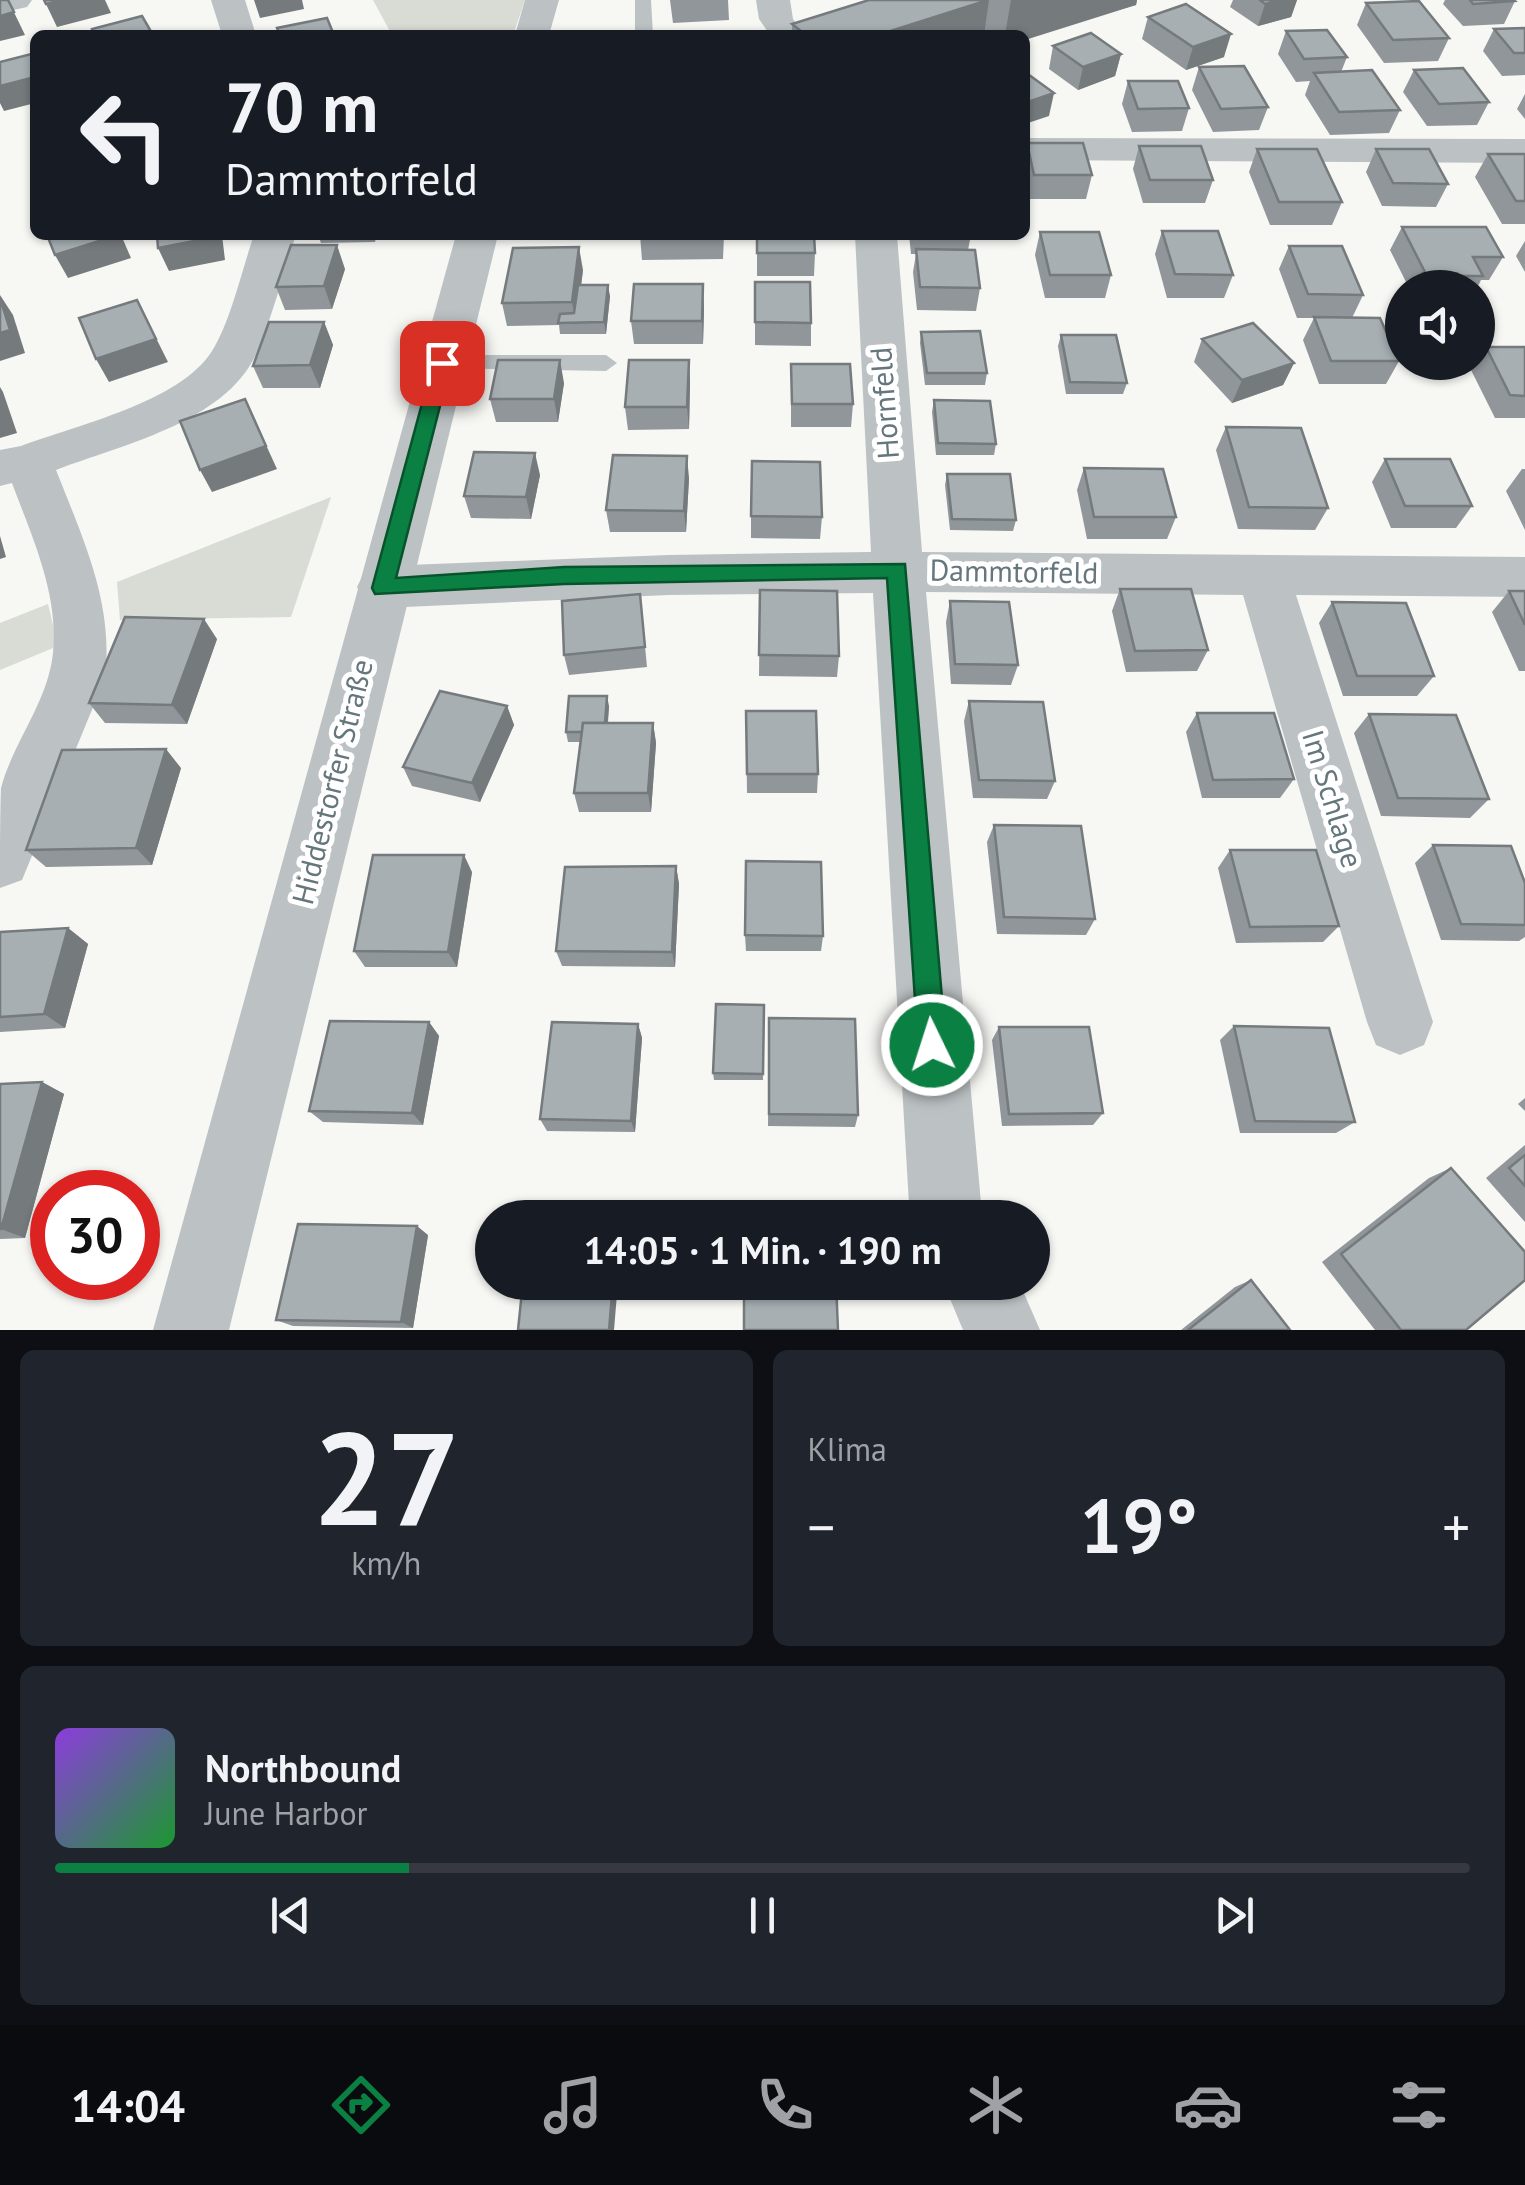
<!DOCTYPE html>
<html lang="de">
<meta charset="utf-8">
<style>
:root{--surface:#171b24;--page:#20242c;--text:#f1f3f6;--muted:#9ea1a6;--line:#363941;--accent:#0b8043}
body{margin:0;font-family:"PT Sans",sans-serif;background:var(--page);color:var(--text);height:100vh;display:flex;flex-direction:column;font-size:38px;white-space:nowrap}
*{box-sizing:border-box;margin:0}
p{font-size:32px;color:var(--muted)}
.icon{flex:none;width:55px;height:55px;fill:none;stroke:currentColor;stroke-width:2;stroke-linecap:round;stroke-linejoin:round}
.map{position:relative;height:1330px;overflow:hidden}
.panel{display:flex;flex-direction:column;gap:20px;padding:20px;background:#0d0f14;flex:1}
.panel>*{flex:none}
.guide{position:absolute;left:30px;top:30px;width:1000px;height:210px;border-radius:15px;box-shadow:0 2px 8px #0004;background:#171b24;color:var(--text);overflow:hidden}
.controls{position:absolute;left:1385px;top:270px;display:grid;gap:20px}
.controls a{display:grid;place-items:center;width:110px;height:110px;border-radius:50%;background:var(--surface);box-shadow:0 2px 8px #0004;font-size:50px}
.speed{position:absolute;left:30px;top:1170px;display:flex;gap:20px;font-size:50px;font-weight:700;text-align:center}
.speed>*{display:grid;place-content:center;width:130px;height:130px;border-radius:50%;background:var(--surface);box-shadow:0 2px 8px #0004;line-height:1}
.speed .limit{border:15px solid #d22;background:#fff;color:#111}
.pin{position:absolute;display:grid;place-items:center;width:85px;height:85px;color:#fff;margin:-42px;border-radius:20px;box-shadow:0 5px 15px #0006}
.me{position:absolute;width:110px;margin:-55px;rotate:356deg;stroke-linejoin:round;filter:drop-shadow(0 0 8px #0008)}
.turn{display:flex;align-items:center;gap:35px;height:210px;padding:0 30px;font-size:45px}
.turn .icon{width:130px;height:130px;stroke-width:2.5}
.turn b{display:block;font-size:70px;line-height:85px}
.big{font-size:75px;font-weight:600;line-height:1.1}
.panel .card{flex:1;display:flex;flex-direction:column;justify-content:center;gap:15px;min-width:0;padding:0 35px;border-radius:15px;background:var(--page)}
.panel .dial{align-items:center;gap:0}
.dial b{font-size:130px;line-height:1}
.song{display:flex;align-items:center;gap:30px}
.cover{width:120px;height:120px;border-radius:15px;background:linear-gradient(135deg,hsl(270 70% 55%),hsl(130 70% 35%))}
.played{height:10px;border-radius:5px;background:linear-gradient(90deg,var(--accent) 25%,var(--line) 25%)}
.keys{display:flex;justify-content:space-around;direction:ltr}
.heat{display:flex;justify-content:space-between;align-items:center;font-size:55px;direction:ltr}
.panel .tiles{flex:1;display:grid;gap:20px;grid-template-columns:1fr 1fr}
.card:last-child{grid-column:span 2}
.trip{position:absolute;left:475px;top:1200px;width:575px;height:100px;border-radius:50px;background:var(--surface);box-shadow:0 2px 8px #0004;font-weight:600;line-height:100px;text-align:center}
.tab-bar{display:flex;height:160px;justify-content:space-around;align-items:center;background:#090b0e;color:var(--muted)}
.tab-bar .icon{width:70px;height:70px}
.tab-bar .selected{color:var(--accent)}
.tab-bar b{font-size:45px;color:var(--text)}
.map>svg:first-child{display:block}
.green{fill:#d8dcd4}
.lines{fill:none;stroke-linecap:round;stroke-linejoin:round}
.service{fill:#bcc2c4;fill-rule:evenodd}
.minor{fill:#bcc2c4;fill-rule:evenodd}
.tertiary{fill:#bcc2c4;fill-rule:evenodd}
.wall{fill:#90969a}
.shaded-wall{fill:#757a7d}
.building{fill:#a7afb3;stroke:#757a7d;stroke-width:2.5}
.route{fill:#0b8043;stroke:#07532c;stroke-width:2.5}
.labels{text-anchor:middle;stroke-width:10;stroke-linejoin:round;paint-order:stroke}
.street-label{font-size:30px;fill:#65767d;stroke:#fff}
</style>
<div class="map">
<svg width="1525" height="1330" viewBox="0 0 1525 1330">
<rect width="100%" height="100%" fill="#f7f7f4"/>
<!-- green -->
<g class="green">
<path d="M373 0H525L513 35H392Z"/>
<path d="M331 497 291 617 120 620 117 582Z"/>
<path d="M48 604 58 646 0 670V623Z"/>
</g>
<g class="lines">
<!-- service -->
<g class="service">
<path d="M635 0H651L653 35H635Z"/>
<path d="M442 355H606L617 363 606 371 434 368 431 363Z"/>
</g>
<!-- minor -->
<g class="minor">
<path d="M0 0H32L27 7 0 13Z"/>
<path d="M211 0H245L256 35H222Z"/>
<path d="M756 0H790L793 19 804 35H770L759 19Z"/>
<path d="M1025 138 1525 139V163L1025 160Z"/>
<path d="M254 235H296C283 274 273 315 257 352 227 422 121 445 56 470 83 539 114 603 105 678L22 880 0 888C0 860 0 814 1 788 13 742 48 702 53 653 59 594 32 537 12 483L0 486V450L21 446C77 425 180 402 212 351 231 321 242 269 254 235Z"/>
<path d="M855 235H897L922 552 1525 557V597L1296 595 1433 1022 1424 1045 1400 1055 1376 1045 1367 1022 1243 595 926 592 981 1203 987 1218H914L909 1204 873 593 668 595 383 608 364 601 357 587 364 573 383 566 668 555 871 552Z"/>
<path d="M943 1282H1019L1040 1330H963Z"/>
</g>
<!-- tertiary -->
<g class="tertiary">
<path d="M525 0H559L549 35H515Z"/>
<path d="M456 235H498L229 1330H153Z"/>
</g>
</g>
<!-- wall -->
<g class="wall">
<path d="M670 0H728L729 20 673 23Z"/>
<path d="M869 0H1137L1136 5 1025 35H987L984 33V35H792V24Z"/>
<path d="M1233 0H1297L1291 17 1258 26 1230 7Z"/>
<path d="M1445 0H1514L1515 1 1504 24 1463 26 1443 4Z"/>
<path d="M1366 3 1449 38 1438 61 1384 63 1357 25Z"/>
<path d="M1148 17 1224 57 1186 70 1142 39Z"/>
<path d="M1525 28V75L1502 76 1483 51 1494 29Z"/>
<path d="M1286 31 1347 57 1341 72 1400 110 1389 133 1330 135 1305 95 1310 81 1296 82 1278 54Z"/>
<path d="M1053 46 1121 54 1115 76 1078 90 1049 69Z"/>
<path d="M1199 67 1268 107 1259 130 1213 132 1192 90Z"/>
<path d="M1414 70 1489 102 1477 125 1427 126 1403 92Z"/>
<path d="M1128 81 1189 108 1182 131 1132 132 1122 104Z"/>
<path d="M1525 94V119L1517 109Z"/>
<path d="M1027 143 1092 175 1086 199H1029L1025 180V152Z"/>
<path d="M1139 146 1213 180 1205 203H1143L1133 169Z"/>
<path d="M1257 149 1342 202 1332 225H1270L1249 172Z"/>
<path d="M1376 149 1448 184 1436 207 1382 206 1366 172Z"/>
<path d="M1488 154H1525V224H1502L1475 177Z"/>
<path d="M1402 227 1503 257 1489 280H1481L1477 288H1409L1390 250Z"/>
<path d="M1162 231 1233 275 1224 298H1167L1155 254Z"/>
<path d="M1040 232 1111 275 1105 298H1045L1035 255Z"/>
<path d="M318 235H377L375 242 321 243Z"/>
<path d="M640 235H724L723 259 642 260Z"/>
<path d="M757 235 815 253 814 276H757Z"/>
<path d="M909 235H971L968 250 980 288 976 311 917 310 913 272 916 254H911Z"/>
<path d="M1525 241V272L1516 256Z"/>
<path d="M1289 246 1363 295 1352 318 1399 361 1386 384H1319L1303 340 1314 318H1297L1279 269Z"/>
<path d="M345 269 332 309 285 310 276 287Z"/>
<path d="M583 270 581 285 610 296 606 334H560L559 325 507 326 502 303Z"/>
<path d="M755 282 811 323V346L755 345Z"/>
<path d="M704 307 703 344H634L631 321Z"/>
<path d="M324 322 333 345 320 388H263L253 366Z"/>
<path d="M921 332 987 373 985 385H925L920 343Z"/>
<path d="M1061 335 1127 383 1123 394H1066L1058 346Z"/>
<path d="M1202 339 1294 363 1283 385 1232 403 1194 362Z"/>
<path d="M1486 347H1525V418H1495L1471 370Z"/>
<path d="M689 360 690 383 689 429 628 430 625 407Z"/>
<path d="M791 364 853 404 851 427H791Z"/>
<path d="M564 383 558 422H496L490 399Z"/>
<path d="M934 400 996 444 994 455H936L932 412Z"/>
<path d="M1226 427 1328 508 1315 530 1238 529 1216 450Z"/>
<path d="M1385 459 1472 506 1456 528H1391L1372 482Z"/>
<path d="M1084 468 1176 517 1167 539H1087L1077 490Z"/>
<path d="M1522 469H1525V530L1506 491Z"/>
<path d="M947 474 1016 520 1013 531 950 530 945 485Z"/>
<path d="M540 475 531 519 471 518 464 496Z"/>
<path d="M689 478 686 532H610L606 510Z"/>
<path d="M751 516 822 517 820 539 751 538Z"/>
<path d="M1120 589 1208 650 1197 671 1126 672 1112 611Z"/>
<path d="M760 590 839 656 837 677 759 676Z"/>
<path d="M1509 591H1525V671H1519L1492 612Z"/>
<path d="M640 594 647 667 569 675 564 655Z"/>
<path d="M950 601 1018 665 1011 685 951 684 946 622Z"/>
<path d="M1332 602 1434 676 1417 696H1343L1319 623Z"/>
<path d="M217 639 187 724 105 723 89 703Z"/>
<path d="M969 701 1055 781 1047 799 973 798 964 721Z"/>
<path d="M507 706 514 725 480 802 412 786 403 767Z"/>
<path d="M609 706 608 723H653L656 743 651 812H579L574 793 580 742H568L566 732Z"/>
<path d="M746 711 818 774 817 793H747Z"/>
<path d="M1197 713 1294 779 1280 798H1202L1186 732Z"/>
<path d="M1369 714 1489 799 1470 818 1381 816 1354 733Z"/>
<path d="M181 768 152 865 46 867 26 850Z"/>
<path d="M994 825 1095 919 1086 935 997 934 987 842Z"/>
<path d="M1433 845 1525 883V937L1519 941 1441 940 1415 863Z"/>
<path d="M1230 850 1339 926 1323 942 1236 943 1218 868Z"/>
<path d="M676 866 679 884 675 967 562 966 556 951Z"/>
<path d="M472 872 457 967H365L354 951Z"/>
<path d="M68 928 88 944 65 1028 0 1032V932Z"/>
<path d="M745 935 823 936 821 951H746Z"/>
<path d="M764 1005 763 1080H714L713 1073Z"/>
<path d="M769 1018 858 1115 855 1127 768 1126Z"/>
<path d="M429 1022 439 1036 423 1125 323 1122 309 1111Z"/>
<path d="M638 1024 642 1038 635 1132 547 1131 540 1119Z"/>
<path d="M1234 1026 1355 1122 1336 1133H1240L1220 1040Z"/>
<path d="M999 1027 1103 1113 1093 1125 1002 1126 992 1040Z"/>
<path d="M42 1082 64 1094 25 1238 0 1239V1084Z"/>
<path d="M1525 1098V1111L1518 1104Z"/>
<path d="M1525 1145V1222L1486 1178Z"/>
<path d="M1451 1168 1466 1330H1375L1322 1262 1429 1178Z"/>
<path d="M428 1235 413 1328 293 1326 276 1320Z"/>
<path d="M1251 1280 1290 1330H1181L1235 1287Z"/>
</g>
<!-- shaded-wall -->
<g class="shaded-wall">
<path d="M8 0 25 35 0 41V16Z"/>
<path d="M63 0H105L111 13 57 27 46 4Z"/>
<path d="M254 0H302L304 9 260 18Z"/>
<path d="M989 0 984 35H878Z"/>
<path d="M1011 0H1137L1136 5 1025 40V35H1005Z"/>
<path d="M1280 0H1297L1291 17 1258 26 1265 4Z"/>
<path d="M1231 34 1224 57 1186 70 1193 47Z"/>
<path d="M1121 54 1115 76 1078 90 1083 67Z"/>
<path d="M35 77V103L4 111 0 103V86Z"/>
<path d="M1054 93 1049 116 1025 124V103Z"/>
<path d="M118 235H121L131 258 68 278 55 255Z"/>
<path d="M215 235H222L225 260 169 271 158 248Z"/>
<path d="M337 245 345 269 332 309 324 286Z"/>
<path d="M579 247 583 270 576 325 572 302Z"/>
<path d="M703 284 704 307 703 344 702 321Z"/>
<path d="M608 285 610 296 606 334 604 322Z"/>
<path d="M0 295 13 315 25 353 0 361Z"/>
<path d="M137 300 168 362 109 382 96 359Z"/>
<path d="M324 322 333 345 320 388 310 365Z"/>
<path d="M560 360 564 383 558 422 554 399Z"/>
<path d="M689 360 690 383 689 429 687 407Z"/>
<path d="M1294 363 1283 385 1232 403 1242 380Z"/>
<path d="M0 387 3 392 17 433 0 438Z"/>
<path d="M245 399 277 469 212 492 200 470Z"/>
<path d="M535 453 540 475 531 519 526 497Z"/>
<path d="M687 456 689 478 686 532 684 511Z"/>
<path d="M0 536 6 557 0 559Z"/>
<path d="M204 619 217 639 187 724 172 705Z"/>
<path d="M607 696 609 706 606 743 604 733Z"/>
<path d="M507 706 514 725 480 802 472 783Z"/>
<path d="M653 723 656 743 651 812 648 793Z"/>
<path d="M166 749 181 768 152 865 136 848Z"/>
<path d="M464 855 472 872 457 967 448 952Z"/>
<path d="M676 866 679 884 675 967 672 952Z"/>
<path d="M68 928 88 944 65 1028 44 1014Z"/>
<path d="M429 1022 439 1036 423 1125 412 1113Z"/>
<path d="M638 1024 642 1038 635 1132 631 1121Z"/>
<path d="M42 1082 64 1094 25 1238 1 1229Z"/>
<path d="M417 1226 428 1235 413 1328 401 1322Z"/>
<path d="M613 1282H618L614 1330H609Z"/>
</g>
<!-- building -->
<g class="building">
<path d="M0 0H8L14 12 0 16Z"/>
<path d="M44 0H63L46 4Z"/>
<path d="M869 0H988L878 35H806L792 24Z"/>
<path d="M1260 0H1280L1265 4Z"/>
<path d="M1470 0H1514L1515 1 1473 4Z"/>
<path d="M1419 1 1449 38 1393 40 1366 3Z"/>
<path d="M1186 4 1231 34 1193 47 1148 17Z"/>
<path d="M142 16 153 35H95L92 29Z"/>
<path d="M327 18 334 35H280L277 28Z"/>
<path d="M1525 28V53H1514L1494 29Z"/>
<path d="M1327 30 1347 57 1304 59 1286 31Z"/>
<path d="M1091 33 1121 54 1083 67 1053 46Z"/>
<path d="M35 53V77L0 86V62Z"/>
<path d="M1244 66 1268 107 1221 109 1199 67Z"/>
<path d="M1463 68 1489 102 1439 104 1414 70Z"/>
<path d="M1372 70 1400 110 1339 112 1314 73Z"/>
<path d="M1025 72 1054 93 1025 103Z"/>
<path d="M1128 81H1178L1189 108 1138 109Z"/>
<path d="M1027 143H1083L1092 175H1034Z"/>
<path d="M1139 146H1201L1213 180H1150Z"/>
<path d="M1257 149H1317L1342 202H1279Z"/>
<path d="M1376 149H1429L1448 184 1393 183Z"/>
<path d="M1488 154H1525V201H1516Z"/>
<path d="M1402 227H1486L1503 257H1473L1483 276H1427Z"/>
<path d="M1162 231H1218L1233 275 1175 274Z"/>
<path d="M1040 232H1099L1111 275H1050Z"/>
<path d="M47 235H118L55 255Z"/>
<path d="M157 235H215V237L158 248Z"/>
<path d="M640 235H722V236H639Z"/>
<path d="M757 235H814L815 253H757Z"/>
<path d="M291 245H337L324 286 276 287Z"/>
<path d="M1289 246H1342L1363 295 1308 294Z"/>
<path d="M579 247 572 302 502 303 513 248Z"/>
<path d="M916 249 975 250 980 288 920 287Z"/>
<path d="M755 282H810L811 323 755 322Z"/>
<path d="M634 284H703L702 321H631Z"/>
<path d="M578 285H608L604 322 558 323 560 314 574 313Z"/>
<path d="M0 298 10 330 0 333Z"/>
<path d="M137 300 156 339 96 359 79 318Z"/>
<path d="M1314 317 1380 318 1399 361H1331Z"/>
<path d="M269 322H324L310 365 253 366Z"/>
<path d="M1253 323 1294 363 1242 380 1202 339Z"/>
<path d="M980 331 987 373H927L921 332Z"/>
<path d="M1061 335H1116L1127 383 1070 382Z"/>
<path d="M1486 347H1525V396L1510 395Z"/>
<path d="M498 360H560L554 399H490Z"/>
<path d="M629 360H689L687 407H625Z"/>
<path d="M791 364H850L853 404H792Z"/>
<path d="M245 399 266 446 200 470 180 421Z"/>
<path d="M934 400 990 401 996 444 938 443Z"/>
<path d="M1226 427 1301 428 1328 508 1249 507Z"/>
<path d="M474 452 535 453 526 497 464 496Z"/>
<path d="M613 455 687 456 684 511 606 510Z"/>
<path d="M1385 459H1450L1472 506H1405Z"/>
<path d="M752 461 820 462 822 517 751 516Z"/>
<path d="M1084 468 1163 469 1176 517H1094Z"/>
<path d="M947 474H1010L1016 520 952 519Z"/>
<path d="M1120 589H1191L1208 650 1135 651Z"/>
<path d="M760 590 837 591 839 656 759 655Z"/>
<path d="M1509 591H1525V625Z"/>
<path d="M640 594 645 647 564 655 562 601Z"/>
<path d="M950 601 1009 602 1018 665 955 664Z"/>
<path d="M1332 602 1406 603 1434 676H1357Z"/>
<path d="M125 617 204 619 172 705 89 703Z"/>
<path d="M440 691 507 706 472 783 403 767Z"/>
<path d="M569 696H607L605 723H583L582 732H566Z"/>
<path d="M969 701 1043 702 1055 781 979 780Z"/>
<path d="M746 711H816L818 774H747Z"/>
<path d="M1197 713H1274L1294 779 1213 780Z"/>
<path d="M1369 714 1456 715 1489 799 1398 798Z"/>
<path d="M583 723H653L648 793H574Z"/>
<path d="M166 749 136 848 26 850 62 750Z"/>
<path d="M994 825 1081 826 1095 919 1004 917Z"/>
<path d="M1433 845 1511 846 1525 883V925L1461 924Z"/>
<path d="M1230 850H1316L1339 926 1250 927Z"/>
<path d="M373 855H464L448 952 354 951Z"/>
<path d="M746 861 821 862 823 936 745 935Z"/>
<path d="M676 866 672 952 556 951 565 867Z"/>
<path d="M68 928 44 1014 0 1017V932Z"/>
<path d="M716 1004 764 1005 763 1074 713 1073Z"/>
<path d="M769 1018 855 1019 858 1115 769 1114Z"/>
<path d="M330 1021 429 1022 412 1113 309 1111Z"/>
<path d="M552 1022 638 1024 631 1121 540 1119Z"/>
<path d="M1234 1026 1329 1028 1355 1122 1255 1121Z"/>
<path d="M999 1027H1089L1103 1113 1009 1114Z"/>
<path d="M42 1082 1 1229H0V1084Z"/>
<path d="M1525 1155V1186L1509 1168Z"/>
<path d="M1451 1168 1525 1252V1280L1466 1330H1401L1341 1254Z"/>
<path d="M298 1224 417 1226 401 1322 276 1320Z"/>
<path d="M1251 1280 1290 1330H1188Z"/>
<path d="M523 1282H613L609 1330H518Z"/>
<path d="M744 1282H836L838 1330H744Z"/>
</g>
<!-- route -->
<path class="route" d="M442 357 451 363 396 578 564 567 905 564 946 1045 942 1055 932 1059 922 1055 918 1045 887 578 564 584 375 594 372 588 433 363Z"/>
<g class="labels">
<!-- street labels -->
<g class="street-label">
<text transform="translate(885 403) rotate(-94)" y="10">Hornfeld</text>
<text transform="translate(1014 572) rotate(1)" y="10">Dammtorfeld</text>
<text transform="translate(333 782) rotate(-76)" y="10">Hiddestorfer Straße</text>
<text transform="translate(1332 799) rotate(73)" y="10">Im Schlage</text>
</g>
</g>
</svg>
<div class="controls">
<a><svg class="icon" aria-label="sound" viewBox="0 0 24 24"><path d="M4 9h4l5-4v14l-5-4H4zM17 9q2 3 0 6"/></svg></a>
</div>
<div class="speed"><div class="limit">30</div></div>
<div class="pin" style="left:442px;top:363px;background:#d93025"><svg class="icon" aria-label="arrive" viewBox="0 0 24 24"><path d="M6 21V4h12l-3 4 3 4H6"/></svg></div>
<svg class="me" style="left:932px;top:1045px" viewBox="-20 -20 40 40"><circle r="17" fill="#0b8043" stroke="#fff" stroke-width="3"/><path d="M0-11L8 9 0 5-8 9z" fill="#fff"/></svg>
<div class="trip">14:05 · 1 Min. · 190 m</div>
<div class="guide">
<div class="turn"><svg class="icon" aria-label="left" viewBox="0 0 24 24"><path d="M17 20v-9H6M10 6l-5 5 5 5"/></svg><div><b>70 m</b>Dammtorfeld</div></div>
</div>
</div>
<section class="panel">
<div class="tiles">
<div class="card dial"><b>27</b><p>km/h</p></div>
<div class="card"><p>Klima</p>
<div class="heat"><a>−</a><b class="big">19°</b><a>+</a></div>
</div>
<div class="card">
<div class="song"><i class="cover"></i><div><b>Northbound</b><p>June Harbor</p></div></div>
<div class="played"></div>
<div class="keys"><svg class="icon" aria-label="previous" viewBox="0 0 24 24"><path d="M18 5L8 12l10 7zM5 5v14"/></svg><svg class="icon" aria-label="pause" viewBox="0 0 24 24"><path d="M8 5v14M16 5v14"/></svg><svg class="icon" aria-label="next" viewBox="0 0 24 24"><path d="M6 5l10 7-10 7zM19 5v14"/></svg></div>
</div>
</div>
</section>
<nav class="tab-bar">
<b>14:04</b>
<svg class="icon selected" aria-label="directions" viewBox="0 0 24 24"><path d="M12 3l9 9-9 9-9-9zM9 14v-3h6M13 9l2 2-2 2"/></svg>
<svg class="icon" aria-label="music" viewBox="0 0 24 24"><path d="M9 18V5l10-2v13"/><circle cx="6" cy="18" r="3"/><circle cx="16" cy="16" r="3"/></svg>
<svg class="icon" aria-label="phone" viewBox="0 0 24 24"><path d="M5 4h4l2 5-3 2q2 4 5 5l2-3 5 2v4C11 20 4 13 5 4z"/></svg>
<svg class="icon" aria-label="climate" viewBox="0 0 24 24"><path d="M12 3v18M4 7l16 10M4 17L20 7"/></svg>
<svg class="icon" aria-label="car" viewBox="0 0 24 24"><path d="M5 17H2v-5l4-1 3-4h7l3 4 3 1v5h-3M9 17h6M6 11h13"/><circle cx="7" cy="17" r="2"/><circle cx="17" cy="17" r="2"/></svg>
<svg class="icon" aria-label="filters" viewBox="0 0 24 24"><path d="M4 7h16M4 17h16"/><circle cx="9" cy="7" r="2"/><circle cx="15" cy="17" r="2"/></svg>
</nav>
